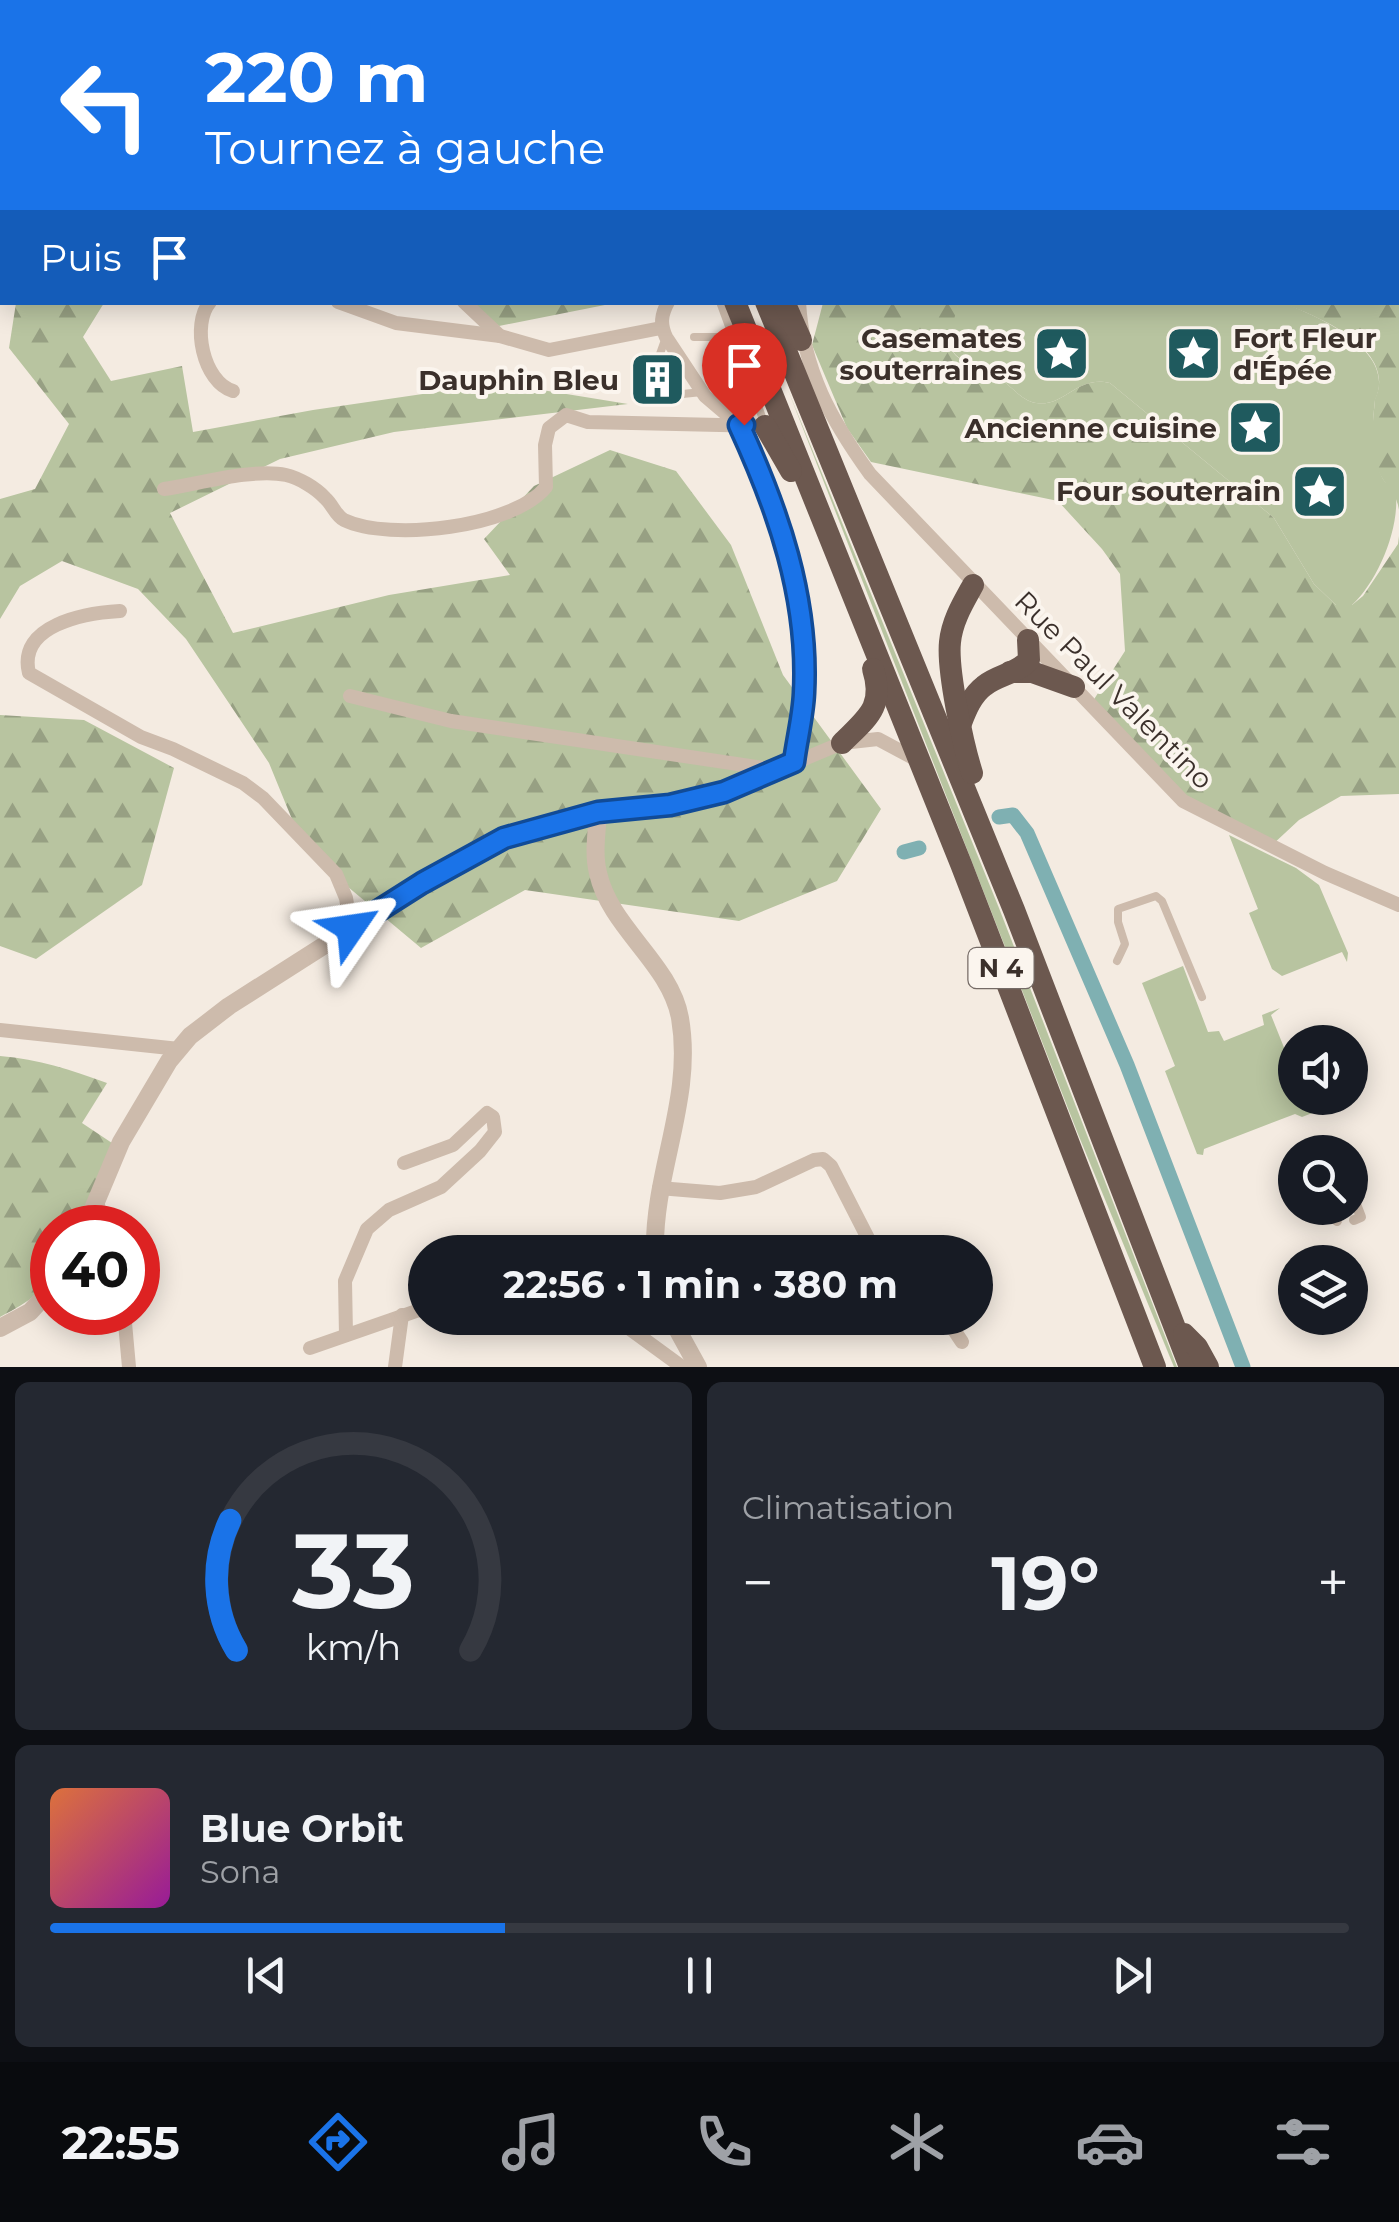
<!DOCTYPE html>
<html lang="fr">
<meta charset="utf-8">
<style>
:root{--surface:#171b24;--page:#242831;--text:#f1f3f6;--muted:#9ea1a6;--line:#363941;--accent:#1a73e8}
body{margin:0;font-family:Montserrat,sans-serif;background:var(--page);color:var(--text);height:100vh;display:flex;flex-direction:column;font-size:38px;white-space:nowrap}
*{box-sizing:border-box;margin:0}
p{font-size:32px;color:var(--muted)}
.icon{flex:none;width:55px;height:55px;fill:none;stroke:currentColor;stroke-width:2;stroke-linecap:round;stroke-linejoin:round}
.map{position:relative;height:1367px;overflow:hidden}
.details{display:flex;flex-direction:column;gap:15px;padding:15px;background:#0d0f14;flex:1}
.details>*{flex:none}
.top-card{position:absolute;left:0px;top:0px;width:1400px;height:305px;box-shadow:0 5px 25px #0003;background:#1a73e8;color:#fff;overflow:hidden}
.fabs{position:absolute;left:1278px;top:1025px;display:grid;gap:20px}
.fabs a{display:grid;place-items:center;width:90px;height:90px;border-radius:50%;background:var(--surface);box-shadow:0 5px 25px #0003;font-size:50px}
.speed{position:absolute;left:30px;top:1205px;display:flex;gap:20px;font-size:50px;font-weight:700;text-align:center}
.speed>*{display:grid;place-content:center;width:130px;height:130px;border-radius:50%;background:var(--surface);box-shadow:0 5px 25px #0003;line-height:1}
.speed .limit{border:15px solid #d22;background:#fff;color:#111}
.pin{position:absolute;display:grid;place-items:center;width:85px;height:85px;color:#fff;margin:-102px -42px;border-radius:50% 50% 50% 0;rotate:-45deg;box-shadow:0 0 10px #0007}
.pin .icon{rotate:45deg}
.me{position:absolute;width:110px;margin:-55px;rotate:58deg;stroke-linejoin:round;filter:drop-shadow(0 0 8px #0008)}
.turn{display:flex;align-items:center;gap:35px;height:210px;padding:0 40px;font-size:45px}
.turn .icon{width:130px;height:130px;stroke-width:2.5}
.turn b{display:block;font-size:70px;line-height:85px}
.then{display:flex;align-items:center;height:95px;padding:0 40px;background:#0003;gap:20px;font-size:38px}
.big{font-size:75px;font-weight:700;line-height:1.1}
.details .card{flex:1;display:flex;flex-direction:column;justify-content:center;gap:15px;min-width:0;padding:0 35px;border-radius:15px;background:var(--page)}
.details .dial{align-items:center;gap:0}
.dial svg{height:260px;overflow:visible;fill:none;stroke:var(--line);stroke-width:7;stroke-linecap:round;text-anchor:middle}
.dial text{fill:var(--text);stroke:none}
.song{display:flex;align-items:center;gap:30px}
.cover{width:120px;height:120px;border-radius:15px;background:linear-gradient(135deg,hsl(20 70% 55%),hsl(300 70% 35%))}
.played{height:10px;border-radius:5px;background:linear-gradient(90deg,var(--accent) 35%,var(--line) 35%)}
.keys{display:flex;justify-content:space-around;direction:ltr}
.heat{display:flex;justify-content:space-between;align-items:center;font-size:55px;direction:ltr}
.details .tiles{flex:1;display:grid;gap:15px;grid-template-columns:1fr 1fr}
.card:last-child{grid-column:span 2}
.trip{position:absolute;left:408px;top:1235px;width:585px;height:100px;border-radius:50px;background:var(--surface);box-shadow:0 5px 25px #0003;font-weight:700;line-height:100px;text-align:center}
.menu{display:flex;height:160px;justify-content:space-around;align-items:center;background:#090b0e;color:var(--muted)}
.menu .icon{width:70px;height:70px}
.menu .active{color:var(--accent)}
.menu b{font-size:45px;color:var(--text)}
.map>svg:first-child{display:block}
.grass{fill:#b8c4a0}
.forest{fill:url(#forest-firs)}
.water{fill:url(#water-rules)}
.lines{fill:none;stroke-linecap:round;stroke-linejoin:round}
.canal{stroke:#7fb0b2;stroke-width:15}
.service{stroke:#cdbbac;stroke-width:8}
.pedestrian{stroke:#cdbbac;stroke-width:10}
.minor{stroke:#cdbbac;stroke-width:14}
.tertiary{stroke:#cdbbac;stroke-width:18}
.trunk{stroke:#6c584f;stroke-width:22}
.route-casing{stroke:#114b97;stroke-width:25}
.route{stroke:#1a73e8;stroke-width:18}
.labels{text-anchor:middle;stroke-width:8;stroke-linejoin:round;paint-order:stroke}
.shield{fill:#fbf5ee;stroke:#756b66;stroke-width:2.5}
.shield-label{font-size:25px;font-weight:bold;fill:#3b302b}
.poi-label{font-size:28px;font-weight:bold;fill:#3b302b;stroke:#fbf5ee;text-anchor:end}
.street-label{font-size:28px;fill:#3b302b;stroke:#fbf5ee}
</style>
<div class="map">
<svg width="1399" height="1367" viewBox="0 0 1399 1367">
<defs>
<pattern id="forest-firs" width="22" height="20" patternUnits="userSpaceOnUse" patternTransform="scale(2.5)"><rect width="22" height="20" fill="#b8c4a0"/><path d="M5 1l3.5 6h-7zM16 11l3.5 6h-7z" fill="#97a083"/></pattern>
<pattern id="water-rules" width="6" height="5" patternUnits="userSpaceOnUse" patternTransform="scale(2.5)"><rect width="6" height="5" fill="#7fb0b2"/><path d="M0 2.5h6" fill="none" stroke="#699091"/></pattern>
</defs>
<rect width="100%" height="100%" fill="#f4ebe1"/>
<!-- grass -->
<g class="grass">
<path d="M959 302H1281C1312 314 1399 349 1375 400 1372 425 1371 453 1382 477 1385 484 1393 488 1396 495 1399 531 1377 582 1352 605H1336L1314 584 1274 518 1110 383C1076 375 1066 407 1036 403 1023 401 1013 388 1003 381 962 353 934 367 959 302Z"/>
<path d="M788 390 999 908 1177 1367H1174L1078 1134Z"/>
<path d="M1229 835 1296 868 1319 885 1348 953 1347 962 1342 952 1282 976 1272 969 1249 913 1258 909Z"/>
<path d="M1183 966 1208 1032 1219 1031 1224 1041 1264 1025 1262 1015 1280 1008 1271 1015 1295 1075V1098H1304L1309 1111 1320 1110 1302 1117 1295 1114 1204 1149 1203 1155 1197 1154 1165 1071 1175 1066 1142 983Z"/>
</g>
<!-- forest -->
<g class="forest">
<path d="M1398 252H1399V510C1397 494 1387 488 1380 474 1368 451 1373 424 1375 399 1399 348 1313 314 1281 303L1398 302Z"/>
<path d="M16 303H104L83 337 111 381 182 366 193 432 313 410 498 383 628 404 394 432 280 459 170 513 233 633 389 595 510 575 484 539 534 486 610 450 676 471 731 545 783 675 881 809 837 881 739 921 525 890 421 948 305 851 269 763 186 639 138 589 62 561 20 586 0 619V499L35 489 69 424 9 348Z"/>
<path d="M467 303H615L499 326Z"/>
<path d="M823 303H959C937 370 959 351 1003 381 1013 388 1023 401 1036 403 1066 407 1076 375 1110 383L1274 518 1314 584 1336 605H1352L1363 596 1398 544 1399 536V794L1341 796 1299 820 1271 846 1183 801 1091 704 1125 651 1120 574 1102 549 1058 501 871 462 847 428 812 345Z"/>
<path d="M0 715 84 720 174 768 142 885 36 959 0 946Z"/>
<path d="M0 1056C39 1059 71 1070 107 1083L82 1123 115 1145 77 1227 52 1228C52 1282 50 1291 0 1317Z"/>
</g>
<!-- water -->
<path class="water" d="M1063 0H1399V252L1398 2Z"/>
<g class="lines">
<!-- canal -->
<g class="canal">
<path d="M999 817 1013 815 1027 833 1127 1065 1243 1367"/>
<path d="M904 852 919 848"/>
</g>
<!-- service -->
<g class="service">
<path d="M155 0 162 2"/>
<path d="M188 0 189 2"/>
<path d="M720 302 765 425"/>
<path d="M666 337 656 365 666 392 673 395 702 392"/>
<path d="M694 337H733"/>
<path d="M1117 961 1125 944 1118 922V909L1156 896 1162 901 1202 997"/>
</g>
<!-- pedestrian -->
<g class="pedestrian">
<path d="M1333 1213 1337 1221"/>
<path d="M1354 1220 1361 1217 1356 1204"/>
</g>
<!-- minor -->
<g class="minor">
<path d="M609 0 611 2"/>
<path d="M884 0 885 2"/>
<path d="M1028 0 1029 2"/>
<path d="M210 302C191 324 203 382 233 391"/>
<path d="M338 302 396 323 500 336"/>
<path d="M464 302 500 336 549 350 661 328"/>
<path d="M668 302C661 315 660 324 666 337L705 396 739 425 783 531 802 620 804 694 794 762"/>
<path d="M799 302C803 370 831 420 870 474L1183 801 1325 873 1399 905"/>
<path d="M164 489C198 484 253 468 286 475 299 478 316 488 325 498 333 505 335 515 344 520 390 542 514 527 546 487L545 445 549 428 566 415 588 422 765 426"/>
<path d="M120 611C85 613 17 625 29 673L141 737 173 749 243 783 263 798 336 874 346 898 351 928"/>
<path d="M350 696 451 721 777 770"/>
<path d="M598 812 670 805 725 792 842 743 878 739 919 761"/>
<path d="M0 1030 179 1049"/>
<path d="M659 1188 720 1193 756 1187 814 1160 823 1159 831 1166 875 1252"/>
<path d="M97 1202 105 1228"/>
<path d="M124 1312 129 1367"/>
<path d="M615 1318 682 1367"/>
<path d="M946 1318 962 1342"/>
<path d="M346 1335 345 1281 367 1229 389 1210 441 1187 480 1151 495 1132 493 1117 487 1113 453 1145 404 1163"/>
<path d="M310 1348 425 1308"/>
<path d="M395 1367 402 1315"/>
</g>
<!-- tertiary -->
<g class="tertiary">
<path d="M85 1228 121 1142 169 1061 190 1036 229 1006 422 883 504 838 598 812C597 832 593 853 598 873 610 928 670 963 680 1018 694 1099 653 1172 655 1252"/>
<path d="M671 1318 698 1367"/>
<path d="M0 1328 30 1312 52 1288"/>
</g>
<!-- trunk -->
<g class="trunk">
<path d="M561 0 563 2"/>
<path d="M595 0 597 2"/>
<path d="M735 302 961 864 1155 1367"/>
<path d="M766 302 1014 910 1190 1367"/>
<path d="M784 302 801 340"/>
<path d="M765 426 791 471"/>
<path d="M1010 672H1032L1074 687"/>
<path d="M961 723C966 710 972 695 984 686 997 675 1017 674 1029 660L1028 640"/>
<path d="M842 743C867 718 885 707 873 669"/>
<path d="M972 773C963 745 947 670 950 642 952 621 963 603 973 585"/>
<path d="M1184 1334 1197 1347 1208 1367"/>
</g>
</g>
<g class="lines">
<defs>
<path id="route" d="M351 928 422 883 504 838 598 812 670 805 724 792 794 762C797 739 803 716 804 693 809 598 778 510 739 425H744"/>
</defs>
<!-- route casing -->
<use href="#route" class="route-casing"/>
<!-- route -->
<use href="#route" class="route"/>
</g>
<!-- icons -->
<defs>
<symbol id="sight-square" viewBox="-11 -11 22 22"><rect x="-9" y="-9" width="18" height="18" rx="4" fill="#1f5a5e" stroke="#fbf5ee"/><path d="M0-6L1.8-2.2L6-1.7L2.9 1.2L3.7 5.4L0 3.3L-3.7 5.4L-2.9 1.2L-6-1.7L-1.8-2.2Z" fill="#fff"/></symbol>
<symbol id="building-square" viewBox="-11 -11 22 22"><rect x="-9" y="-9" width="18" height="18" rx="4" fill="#1f5a5e" stroke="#fbf5ee"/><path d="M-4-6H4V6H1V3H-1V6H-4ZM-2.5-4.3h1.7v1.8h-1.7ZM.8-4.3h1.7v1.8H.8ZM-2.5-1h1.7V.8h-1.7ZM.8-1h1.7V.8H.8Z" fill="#fff"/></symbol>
</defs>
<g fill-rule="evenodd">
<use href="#sight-square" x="1030" y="322" width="63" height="63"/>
<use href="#sight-square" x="1162" y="322" width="63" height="63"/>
<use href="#building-square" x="626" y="348" width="63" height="63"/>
<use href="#sight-square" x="1224" y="396" width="63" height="63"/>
<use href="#sight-square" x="1288" y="460" width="63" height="63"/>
</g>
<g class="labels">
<!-- shield labels -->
<rect class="shield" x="968.5" y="948" width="65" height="40" rx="8"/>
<g class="shield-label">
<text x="1001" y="977">N 4</text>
</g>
<!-- poi labels -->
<g class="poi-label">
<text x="1022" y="348">Casemates<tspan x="1022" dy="32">souterraines</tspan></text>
<text x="1233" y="348" text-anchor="start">Fort Fleur<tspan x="1233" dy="32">d'Épée</tspan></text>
<text x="619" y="390">Dauphin Bleu</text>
<text x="1217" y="438">Ancienne cuisine</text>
<text x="1281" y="501">Four souterrain</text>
</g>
<!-- street labels -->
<g class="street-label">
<text transform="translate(1114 690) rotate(45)" y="10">Rue Paul Valentino</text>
</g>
</g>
</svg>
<div class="fabs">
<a><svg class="icon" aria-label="sound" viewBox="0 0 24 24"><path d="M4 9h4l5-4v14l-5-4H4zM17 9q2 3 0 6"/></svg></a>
<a><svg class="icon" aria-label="search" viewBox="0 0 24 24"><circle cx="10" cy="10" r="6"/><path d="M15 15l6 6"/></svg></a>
<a><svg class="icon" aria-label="layers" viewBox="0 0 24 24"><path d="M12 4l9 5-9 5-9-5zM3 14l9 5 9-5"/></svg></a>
</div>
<div class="speed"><div class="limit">40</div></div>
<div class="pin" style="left:744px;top:425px;background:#d93025"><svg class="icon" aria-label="arrive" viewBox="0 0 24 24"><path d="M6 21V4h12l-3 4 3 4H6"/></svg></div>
<svg class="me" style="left:351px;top:928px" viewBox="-20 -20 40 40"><path d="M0-17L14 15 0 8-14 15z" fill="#1a73e8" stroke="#fff" stroke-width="4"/></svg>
<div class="trip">22:56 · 1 min · 380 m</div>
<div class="top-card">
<div class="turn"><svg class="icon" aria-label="left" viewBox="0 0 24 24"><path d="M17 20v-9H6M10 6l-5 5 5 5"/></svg><div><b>220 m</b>Tournez à gauche</div></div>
<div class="then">Puis<svg class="icon" aria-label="arrive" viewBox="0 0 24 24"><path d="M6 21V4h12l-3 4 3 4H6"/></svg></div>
</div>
</div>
<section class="details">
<div class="tiles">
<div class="card dial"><svg viewBox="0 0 100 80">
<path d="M14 69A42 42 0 1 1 86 69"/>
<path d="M14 69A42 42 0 0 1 12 29" stroke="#1a73e8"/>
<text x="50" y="56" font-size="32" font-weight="700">33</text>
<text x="50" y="72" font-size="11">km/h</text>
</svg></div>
<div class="card"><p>Climatisation</p>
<div class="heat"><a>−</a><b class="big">19°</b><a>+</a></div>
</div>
<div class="card">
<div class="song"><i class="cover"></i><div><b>Blue Orbit</b><p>Sona</p></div></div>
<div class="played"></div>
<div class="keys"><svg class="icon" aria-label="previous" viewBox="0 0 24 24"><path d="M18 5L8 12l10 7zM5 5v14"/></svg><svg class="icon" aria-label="pause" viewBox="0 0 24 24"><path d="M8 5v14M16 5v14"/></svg><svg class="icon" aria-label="next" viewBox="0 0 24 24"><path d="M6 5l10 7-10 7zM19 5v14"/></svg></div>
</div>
</div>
</section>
<nav class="menu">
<b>22:55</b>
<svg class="icon active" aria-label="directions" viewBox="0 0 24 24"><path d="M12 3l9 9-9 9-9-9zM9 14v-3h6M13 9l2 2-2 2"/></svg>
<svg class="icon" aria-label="music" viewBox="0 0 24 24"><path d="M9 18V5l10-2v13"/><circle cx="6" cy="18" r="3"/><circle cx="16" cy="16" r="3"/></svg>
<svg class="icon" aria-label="phone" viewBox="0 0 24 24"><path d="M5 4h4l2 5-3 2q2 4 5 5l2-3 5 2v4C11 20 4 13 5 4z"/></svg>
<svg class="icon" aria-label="climate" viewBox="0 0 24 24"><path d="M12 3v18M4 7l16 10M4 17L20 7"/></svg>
<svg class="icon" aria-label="car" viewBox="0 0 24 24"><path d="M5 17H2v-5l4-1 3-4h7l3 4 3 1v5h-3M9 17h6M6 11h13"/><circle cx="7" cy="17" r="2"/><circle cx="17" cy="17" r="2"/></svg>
<svg class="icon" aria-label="filters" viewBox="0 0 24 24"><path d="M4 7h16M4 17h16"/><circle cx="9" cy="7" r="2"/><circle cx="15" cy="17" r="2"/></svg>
</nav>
